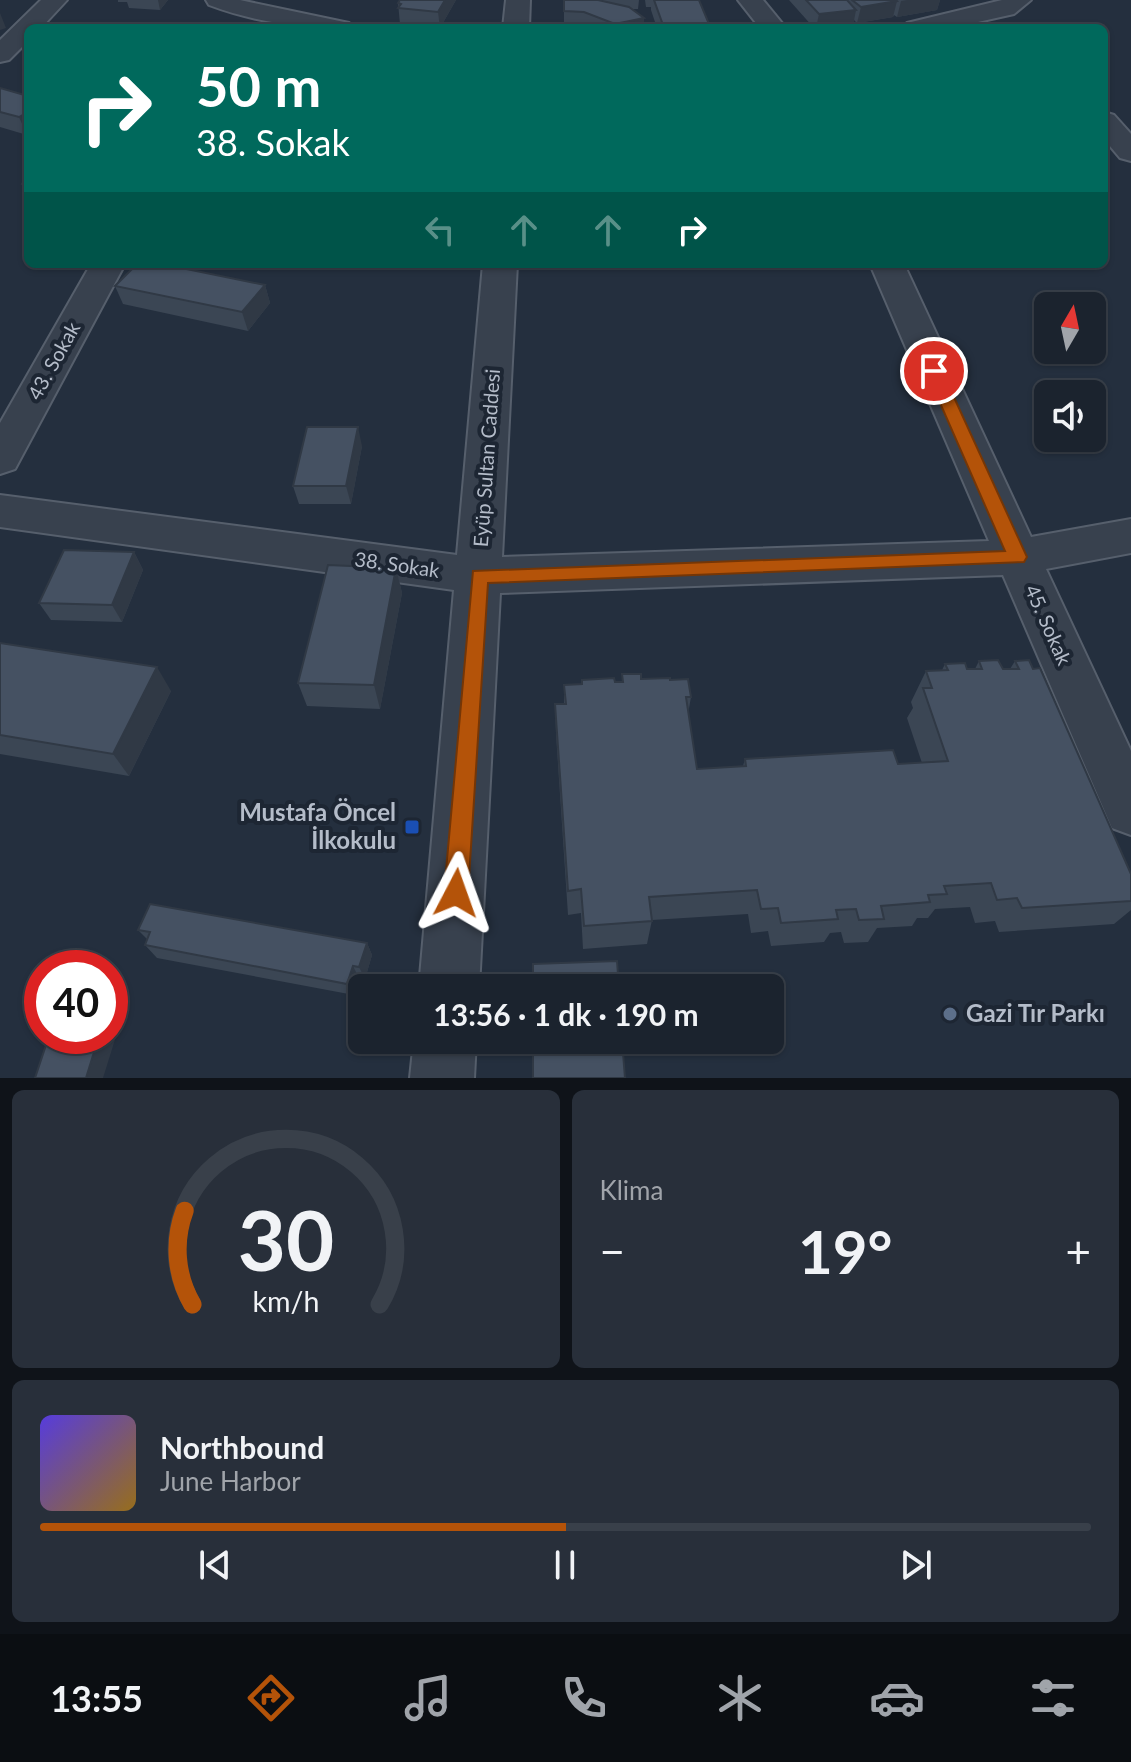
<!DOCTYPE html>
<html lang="tr">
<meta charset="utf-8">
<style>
:root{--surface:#1b232e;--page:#282f3a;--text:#f1f3f6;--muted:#a0a4aa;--line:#39404a;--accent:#b45309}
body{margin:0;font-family:Lato,sans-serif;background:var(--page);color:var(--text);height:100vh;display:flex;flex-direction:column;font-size:30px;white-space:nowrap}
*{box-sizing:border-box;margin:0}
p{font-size:26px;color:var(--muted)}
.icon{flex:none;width:44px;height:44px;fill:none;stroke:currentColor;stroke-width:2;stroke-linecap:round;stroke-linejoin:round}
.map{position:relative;height:1078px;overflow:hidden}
.panel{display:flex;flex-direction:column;gap:12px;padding:12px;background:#0f1319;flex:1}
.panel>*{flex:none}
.hud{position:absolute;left:24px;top:24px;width:1084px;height:244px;border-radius:12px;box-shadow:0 2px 6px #0004,0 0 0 2px var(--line);background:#00695c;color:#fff;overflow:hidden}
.needle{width:52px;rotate:9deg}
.buttons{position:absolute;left:1034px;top:292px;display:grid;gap:16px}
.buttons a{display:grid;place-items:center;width:72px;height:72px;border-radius:12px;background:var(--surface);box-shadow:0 2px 6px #0004,0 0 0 2px var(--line);font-size:40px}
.speed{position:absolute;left:24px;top:950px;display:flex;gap:16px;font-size:40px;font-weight:700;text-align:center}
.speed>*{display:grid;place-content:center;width:104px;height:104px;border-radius:50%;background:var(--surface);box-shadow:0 2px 6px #0004,0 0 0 2px var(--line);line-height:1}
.speed .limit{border:12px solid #d22;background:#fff;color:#111}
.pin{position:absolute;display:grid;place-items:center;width:68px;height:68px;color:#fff;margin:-34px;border:4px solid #fff;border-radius:50%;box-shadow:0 2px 8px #0007}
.me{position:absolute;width:88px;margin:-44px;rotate:4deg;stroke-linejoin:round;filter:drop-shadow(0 0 6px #0008)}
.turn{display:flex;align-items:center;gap:28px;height:168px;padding:0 40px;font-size:36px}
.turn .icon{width:104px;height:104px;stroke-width:2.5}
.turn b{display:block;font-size:56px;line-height:68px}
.lanes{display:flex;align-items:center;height:76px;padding:0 40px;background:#0003;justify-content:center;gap:40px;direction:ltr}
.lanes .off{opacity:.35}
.big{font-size:60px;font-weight:700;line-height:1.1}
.panel .card{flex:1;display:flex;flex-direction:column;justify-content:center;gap:12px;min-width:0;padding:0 28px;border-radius:12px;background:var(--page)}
.panel .dial{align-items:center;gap:0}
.dial svg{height:208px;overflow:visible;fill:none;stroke:var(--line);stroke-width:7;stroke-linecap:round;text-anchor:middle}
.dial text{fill:var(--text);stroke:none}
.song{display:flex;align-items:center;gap:24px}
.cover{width:96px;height:96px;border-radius:12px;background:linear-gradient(135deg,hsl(250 70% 55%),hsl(40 70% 35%))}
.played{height:8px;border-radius:4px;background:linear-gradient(90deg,var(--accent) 50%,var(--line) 50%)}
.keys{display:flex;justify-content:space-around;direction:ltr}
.heat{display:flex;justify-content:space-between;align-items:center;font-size:44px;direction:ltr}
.panel .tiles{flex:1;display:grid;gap:12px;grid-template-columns:1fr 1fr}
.card:last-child{grid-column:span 2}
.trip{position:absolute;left:348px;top:974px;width:436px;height:80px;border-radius:12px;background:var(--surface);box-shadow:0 2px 6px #0004,0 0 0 2px var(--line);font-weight:700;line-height:80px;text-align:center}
.tab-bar{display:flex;height:128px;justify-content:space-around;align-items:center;background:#0b0e12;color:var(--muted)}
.tab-bar .icon{width:56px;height:56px}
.tab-bar .active{color:var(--accent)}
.tab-bar b{font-size:36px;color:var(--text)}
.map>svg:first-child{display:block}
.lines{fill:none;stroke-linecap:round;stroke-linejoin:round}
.minor-casing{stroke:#565f6c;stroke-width:4}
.minor{fill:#38414e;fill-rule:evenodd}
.wall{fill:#3b4654}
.shaded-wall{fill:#303945}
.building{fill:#455162;stroke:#303945;stroke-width:2}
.route{fill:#b45309;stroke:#753606;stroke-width:2}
.transit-dot{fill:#1a4fb4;stroke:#1d2633;stroke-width:3}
.service-dot{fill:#5c6f8a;stroke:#1d2633;stroke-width:3}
.labels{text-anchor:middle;stroke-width:8;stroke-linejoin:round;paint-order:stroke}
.street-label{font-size:20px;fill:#b4bcc9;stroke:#1d2633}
.near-poi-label{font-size:24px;font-weight:bold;fill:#b4bcc9;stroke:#1d2633;text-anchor:end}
</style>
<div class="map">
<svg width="1131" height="1078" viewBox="0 0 1131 1078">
<rect width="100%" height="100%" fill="#242f3e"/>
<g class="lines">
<defs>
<g id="minor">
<path d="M41 0H67L41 28H28V41L9 60 0 62V40Z"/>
<path d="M206 0H240L349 23 353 28C302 28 257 23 209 5Z"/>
<path d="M506 0H530L529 28H503Z"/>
<path d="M738 0H763L786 28H760Z"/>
<path d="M1002 0H1031L1014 14 951 28H903L907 23Z"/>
<path d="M1104 112 1114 115 1131 134V161L1120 158 1104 139Z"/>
<path d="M91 264H125L15 469 0 474V423Z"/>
<path d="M483 264H517L502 557 989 541 870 264H904L1031 537 1131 519V553L1046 569 1131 751V835L1112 828 1003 575 500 593 479 988H419L454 590 0 527V495L457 555Z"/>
<path d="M414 1040H476L474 1078H410Z"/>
</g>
</defs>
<!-- minor casing -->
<use href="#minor" class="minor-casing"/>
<!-- minor -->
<use href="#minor" class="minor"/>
</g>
<!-- wall -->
<g class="wall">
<path d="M118 0H168L160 10 129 8 127 2H118Z"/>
<path d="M456 0 440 28 400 24 398 3Z"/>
<path d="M564 0H639L638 9H632L644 18V28H564Z"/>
<path d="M645 0H699L709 24V28H657L651 10V7H646Z"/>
<path d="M789 0H940L937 10 897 17 894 15 893 17 857 23 854 20 853 26 832 28H814Z"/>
<path d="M0 88 28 96V134L27 135 0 127Z"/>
<path d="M28 174V197L22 184Z"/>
<path d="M265 285 270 303 248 331 123 304 115 286Z"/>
<path d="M362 446 351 504H299L293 486Z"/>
<path d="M134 552 143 570 122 622 51 620 39 603Z"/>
<path d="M396 568 402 593 380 709 307 706 298 683Z"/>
<path d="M0 643 171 691 129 776 0 754Z"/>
<path d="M979 661 1003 669H1010L1015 661 1131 874V910L1114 924 999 932 995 921 975 923 970 907 935 909 928 918H917L912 926 877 928 868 942 844 943 841 932 830 933 824 942 771 946 768 931 751 933 748 914 652 920 647 944 583 949 581 913 568 915 556 734 555 704H564V685L622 682V674L641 679 670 680 691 697 688 714 697 769 743 766 745 759 898 764 922 763 907 718 913 708 911 702 926 671 942 670 945 664 967 669H975Z"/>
<path d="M138 930 367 943 372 955 365 979 359 978 354 995 157 958 145 945 147 939Z"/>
</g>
<!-- shaded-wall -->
<g class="shaded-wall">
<path d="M158 0H168L160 10Z"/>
<path d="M445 0H456L440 28 438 12Z"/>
<path d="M907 0H940L937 10 897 17 901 1Z"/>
<path d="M897 1 893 17 857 23 861 7Z"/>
<path d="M856 10 853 26 816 28 819 14Z"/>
<path d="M0 13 6 28 0 30Z"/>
<path d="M644 18V28H614L615 24Z"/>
<path d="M28 112V134L27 135 19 117Z"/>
<path d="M265 285 270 303 248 331 242 312Z"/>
<path d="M358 427 362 446 351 504 346 486Z"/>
<path d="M134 552 143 570 122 622 112 605Z"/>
<path d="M396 568 402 593 380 709 374 685Z"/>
<path d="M157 667 171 691 129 776 113 754Z"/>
<path d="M367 943 372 955 365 979 359 967Z"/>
<path d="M353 966 359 978 354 995 347 984Z"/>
<path d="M110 1003 123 1014 103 1078H86L99 1036H110Z"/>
</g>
<!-- building -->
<g class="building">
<path d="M400 0H445L438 12 398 8 401 4 398 3Z"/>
<path d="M564 0H598L629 7 644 18 615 24 584 12 564 11Z"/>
<path d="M654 0H699L709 24 663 25Z"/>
<path d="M806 0H847L856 10 819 14Z"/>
<path d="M852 0H896L897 1 861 7Z"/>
<path d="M0 88 28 96V112L19 117 0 112Z"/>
<path d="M28 174V186L22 184Z"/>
<path d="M137 264H162L265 285 242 312 115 286Z"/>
<path d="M307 427H358L346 486H293Z"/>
<path d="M64 550 134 552 112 605 39 603Z"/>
<path d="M328 565 396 568 374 685 298 683Z"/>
<path d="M0 643 157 667 113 754 0 735Z"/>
<path d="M998 660 1003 669H1019L1015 661 1029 660 1033 669 1040 668 1131 874V901L1022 908 1017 898 997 900 991 883 944 886 947 894 928 895 930 902 881 906 884 919 859 920 856 909 836 910 838 919 781 923 778 908 761 909 757 890 649 897 652 921 584 926 581 889 568 891 555 704H566L564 685 582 684V680L614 678 615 682H623L622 674H641V679L670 678V680L688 679 691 697H686L697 769 746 766 745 759 893 750 898 764 948 761 923 688H932L926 671 948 670 945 664 965 663 967 669H982L979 661Z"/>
<path d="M150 904 367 943 359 967 353 966 347 984 145 945 150 932 138 930Z"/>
<path d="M617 961 619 988H533V964Z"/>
<path d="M49 1036H99L86 1078H35Z"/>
<path d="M533 1040H622L625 1078H533Z"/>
</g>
<!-- route -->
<path class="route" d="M934 365 942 371 1027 557 1024 562 488 583 468 893 464 901 456 905 448 901 444 893 473 571 1005 551 926 371Z"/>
<!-- markers -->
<rect class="transit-dot" x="404" y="819" width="16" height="16" rx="4"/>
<circle class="service-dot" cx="950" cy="1014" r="8"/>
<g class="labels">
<!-- street labels -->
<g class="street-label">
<text transform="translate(54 361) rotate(-61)" y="7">43. Sokak</text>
<text transform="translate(487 458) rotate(-86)" y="7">Eyüp Sultan Caddesi</text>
<text transform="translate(397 565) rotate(8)" y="7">38. Sokak</text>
<text transform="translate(1048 625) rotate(66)" y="7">45. Sokak</text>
</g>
<!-- near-poi labels -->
<g class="near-poi-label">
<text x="396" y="821">Mustafa Öncel<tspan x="396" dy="28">İlkokulu</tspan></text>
<text x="966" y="1022" text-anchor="start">Gazi Tır Parkı</text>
</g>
</g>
</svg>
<div class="buttons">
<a><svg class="needle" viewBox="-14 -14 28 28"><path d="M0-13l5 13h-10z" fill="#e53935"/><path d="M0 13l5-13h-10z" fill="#a0a4aa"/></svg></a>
<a><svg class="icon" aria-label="sound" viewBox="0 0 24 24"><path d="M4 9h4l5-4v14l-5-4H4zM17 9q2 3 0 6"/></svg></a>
</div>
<div class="speed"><div class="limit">40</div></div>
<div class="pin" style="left:934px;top:371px;background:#d93025"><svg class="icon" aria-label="arrive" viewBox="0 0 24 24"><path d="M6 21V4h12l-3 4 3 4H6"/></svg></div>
<svg class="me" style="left:456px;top:893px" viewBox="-20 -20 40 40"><path d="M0-17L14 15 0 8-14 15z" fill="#b45309" stroke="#fff" stroke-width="4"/></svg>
<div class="trip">13:56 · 1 dk · 190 m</div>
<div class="hud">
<div class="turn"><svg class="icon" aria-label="right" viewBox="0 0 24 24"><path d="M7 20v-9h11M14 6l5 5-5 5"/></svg><div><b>50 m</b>38. Sokak</div></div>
<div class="lanes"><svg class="icon off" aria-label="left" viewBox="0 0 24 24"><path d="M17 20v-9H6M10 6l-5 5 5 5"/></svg><svg class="icon off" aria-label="ahead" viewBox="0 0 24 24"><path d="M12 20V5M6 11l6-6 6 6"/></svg><svg class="icon off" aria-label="ahead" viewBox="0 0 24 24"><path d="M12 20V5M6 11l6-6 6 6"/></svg><svg class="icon" aria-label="right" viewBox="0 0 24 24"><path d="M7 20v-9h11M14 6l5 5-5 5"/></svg></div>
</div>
</div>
<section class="panel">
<div class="tiles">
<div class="card dial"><svg viewBox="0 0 100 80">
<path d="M14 69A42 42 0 1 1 86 69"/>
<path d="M14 69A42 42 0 0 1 11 33" stroke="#b45309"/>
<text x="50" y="56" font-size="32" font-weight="700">30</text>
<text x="50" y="72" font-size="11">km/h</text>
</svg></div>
<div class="card"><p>Klima</p>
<div class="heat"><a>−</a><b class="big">19°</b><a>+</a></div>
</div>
<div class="card">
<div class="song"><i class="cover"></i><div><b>Northbound</b><p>June Harbor</p></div></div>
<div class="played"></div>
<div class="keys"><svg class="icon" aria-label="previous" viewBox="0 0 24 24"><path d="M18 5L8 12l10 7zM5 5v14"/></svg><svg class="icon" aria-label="pause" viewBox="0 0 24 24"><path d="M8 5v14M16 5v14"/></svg><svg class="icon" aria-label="next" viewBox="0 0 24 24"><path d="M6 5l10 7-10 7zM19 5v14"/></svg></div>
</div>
</div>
</section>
<nav class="tab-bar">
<b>13:55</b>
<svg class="icon active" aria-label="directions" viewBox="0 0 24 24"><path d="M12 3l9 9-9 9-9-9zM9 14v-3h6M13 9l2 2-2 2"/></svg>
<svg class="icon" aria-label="music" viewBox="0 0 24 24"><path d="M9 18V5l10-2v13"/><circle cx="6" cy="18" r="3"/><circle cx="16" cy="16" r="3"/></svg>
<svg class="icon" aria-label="phone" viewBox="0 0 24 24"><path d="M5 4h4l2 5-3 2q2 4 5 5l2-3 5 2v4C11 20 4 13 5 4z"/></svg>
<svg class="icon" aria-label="climate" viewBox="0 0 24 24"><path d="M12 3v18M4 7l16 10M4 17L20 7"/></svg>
<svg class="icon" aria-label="car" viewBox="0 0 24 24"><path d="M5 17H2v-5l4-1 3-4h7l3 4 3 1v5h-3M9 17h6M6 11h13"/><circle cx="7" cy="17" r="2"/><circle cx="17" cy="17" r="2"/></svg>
<svg class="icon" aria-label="filters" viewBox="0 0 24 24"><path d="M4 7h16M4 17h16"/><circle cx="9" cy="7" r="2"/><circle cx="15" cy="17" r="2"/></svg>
</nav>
